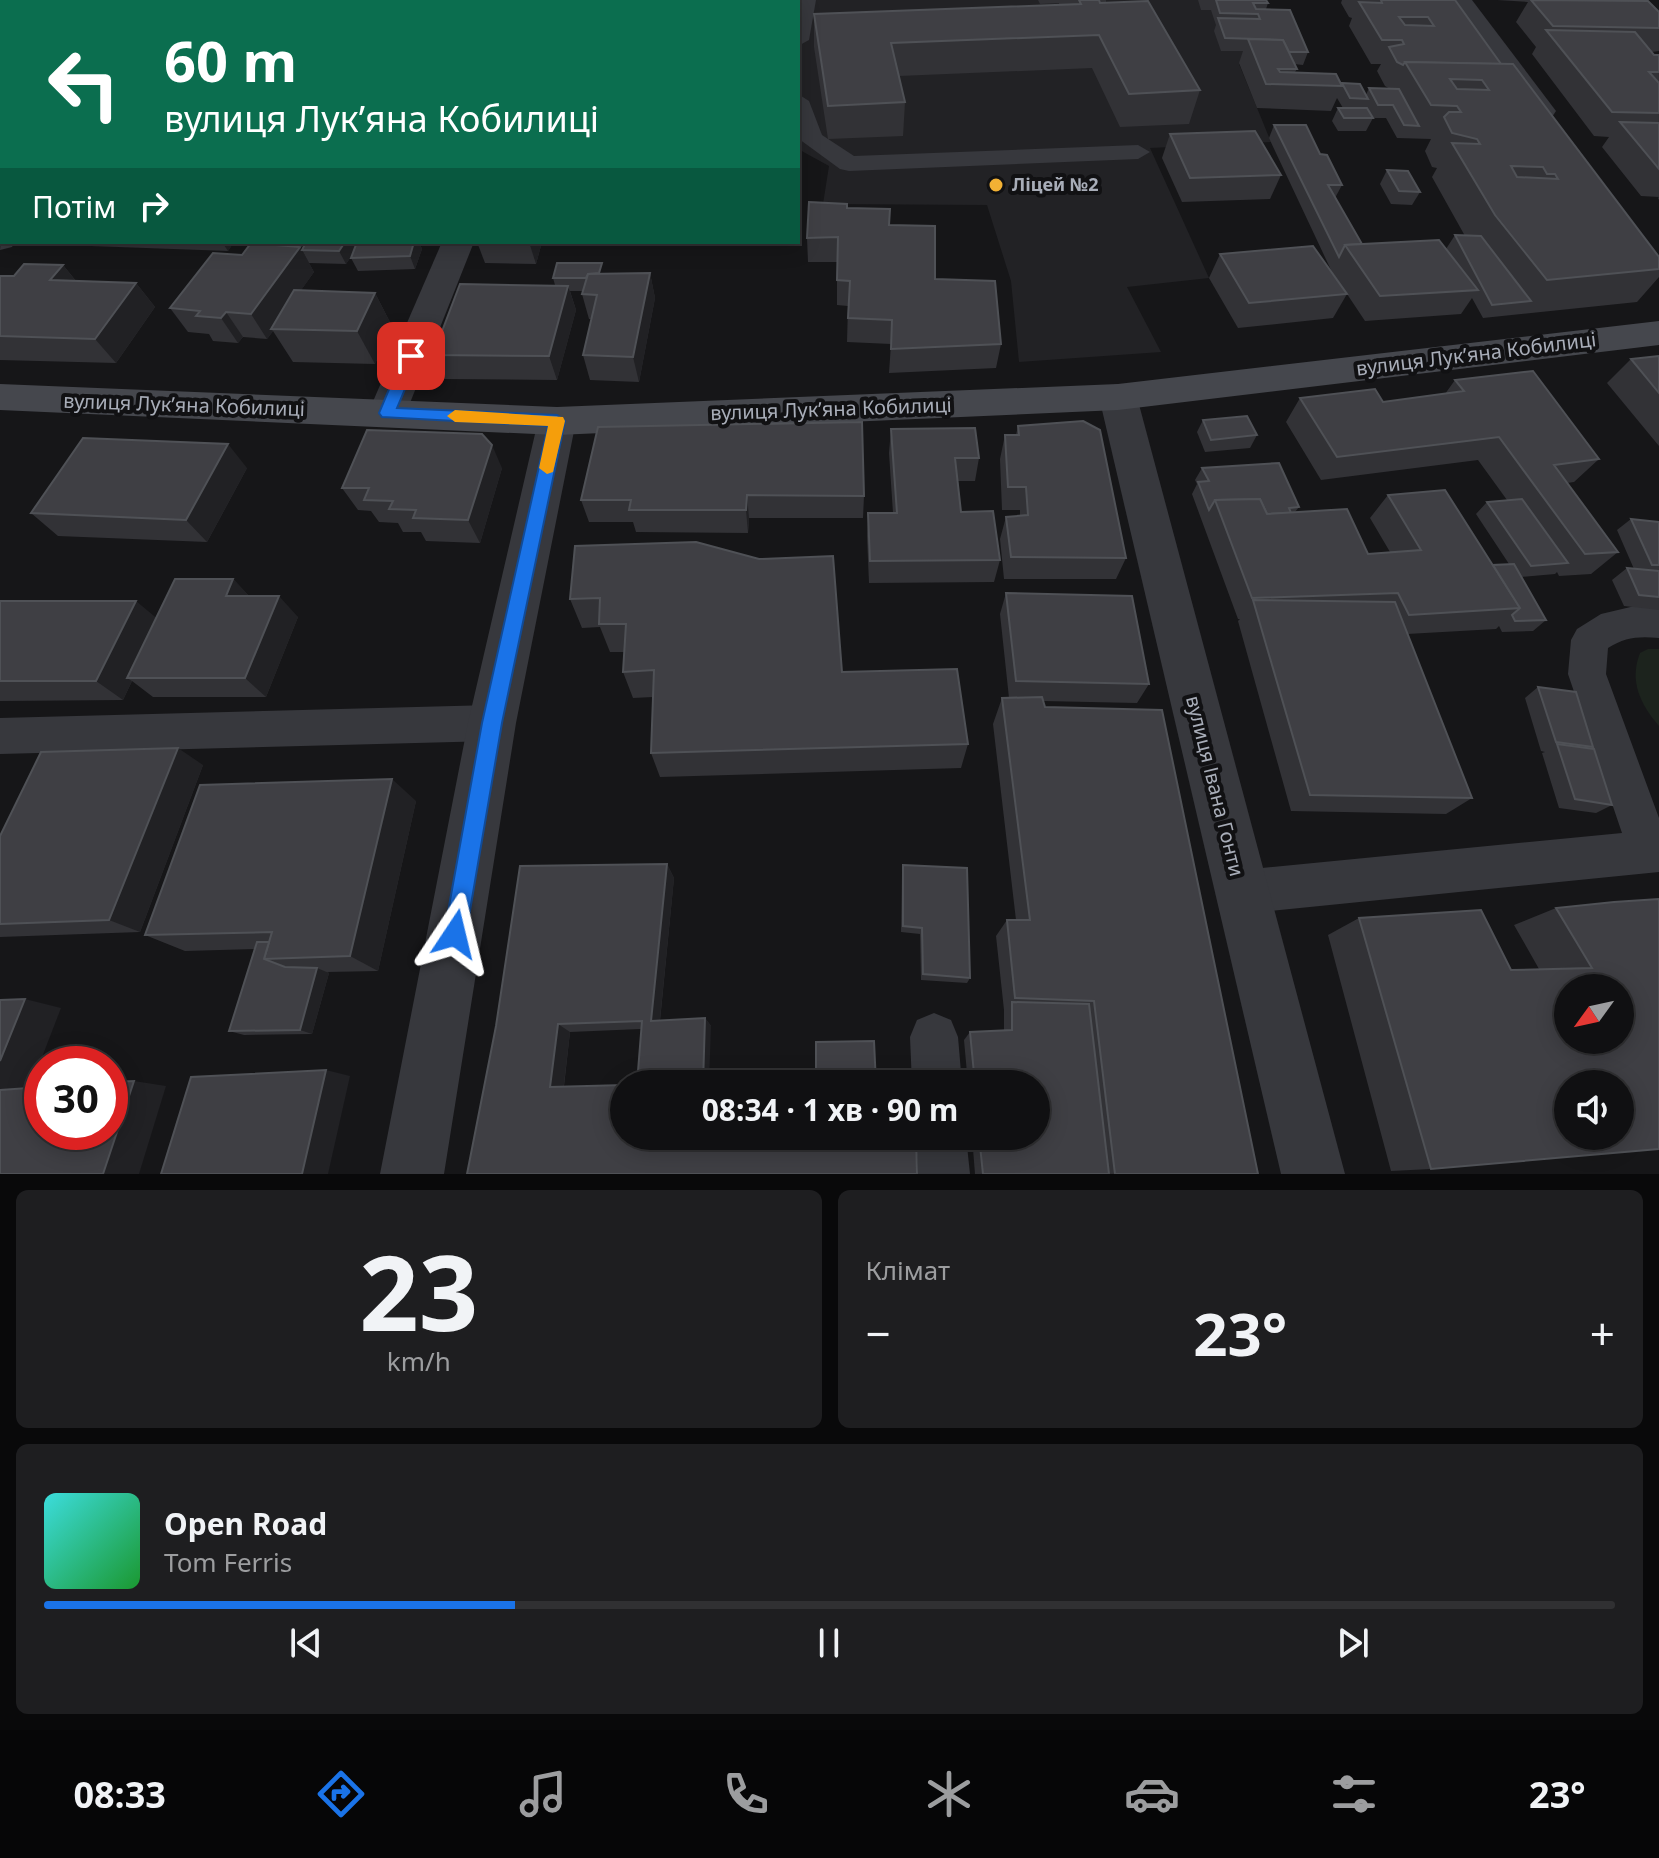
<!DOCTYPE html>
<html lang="uk">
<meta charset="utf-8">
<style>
:root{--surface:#101012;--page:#1e1e20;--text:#f1f3f6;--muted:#9c9d9f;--line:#303032;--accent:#1a73e8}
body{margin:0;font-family:"Noto Sans",sans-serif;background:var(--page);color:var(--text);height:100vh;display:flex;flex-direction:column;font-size:30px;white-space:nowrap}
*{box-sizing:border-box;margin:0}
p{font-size:26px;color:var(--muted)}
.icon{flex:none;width:44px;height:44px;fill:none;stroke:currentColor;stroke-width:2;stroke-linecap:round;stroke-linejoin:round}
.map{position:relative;height:1174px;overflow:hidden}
.details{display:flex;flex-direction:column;gap:16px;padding:16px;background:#09090a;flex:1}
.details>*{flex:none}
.top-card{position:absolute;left:0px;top:0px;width:800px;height:244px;box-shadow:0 4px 20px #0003,0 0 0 2px var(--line);background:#0b6e4f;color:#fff;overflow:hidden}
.needle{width:52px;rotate:237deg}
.fabs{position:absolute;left:1554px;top:974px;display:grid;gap:16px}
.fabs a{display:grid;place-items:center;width:80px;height:80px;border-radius:50%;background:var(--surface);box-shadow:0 4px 20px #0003,0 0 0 2px var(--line);font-size:40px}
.speed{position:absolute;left:24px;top:1046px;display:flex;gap:16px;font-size:40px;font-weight:700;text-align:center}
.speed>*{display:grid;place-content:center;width:104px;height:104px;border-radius:50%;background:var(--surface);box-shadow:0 4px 20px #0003,0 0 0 2px var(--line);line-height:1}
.speed .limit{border:12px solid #d22;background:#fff;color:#111}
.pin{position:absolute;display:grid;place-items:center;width:68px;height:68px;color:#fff;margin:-34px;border-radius:16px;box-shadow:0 4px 12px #0006}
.me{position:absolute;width:88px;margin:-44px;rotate:10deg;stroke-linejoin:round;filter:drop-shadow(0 0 6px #0008)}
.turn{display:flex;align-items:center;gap:28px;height:168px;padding:0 32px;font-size:36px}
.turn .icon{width:104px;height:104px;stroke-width:2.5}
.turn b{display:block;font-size:56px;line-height:68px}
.then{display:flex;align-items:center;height:76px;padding:0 32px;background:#0003;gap:16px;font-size:30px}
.big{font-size:60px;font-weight:700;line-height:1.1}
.details .widget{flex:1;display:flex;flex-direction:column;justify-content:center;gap:12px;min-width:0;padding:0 28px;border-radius:12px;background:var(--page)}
.details .dial{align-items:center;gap:0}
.dial b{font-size:104px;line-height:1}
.song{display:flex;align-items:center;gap:24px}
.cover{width:96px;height:96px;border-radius:12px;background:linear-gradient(135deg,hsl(180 70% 55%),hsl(130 70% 35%))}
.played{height:8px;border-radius:4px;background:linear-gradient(90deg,var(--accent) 30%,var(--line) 30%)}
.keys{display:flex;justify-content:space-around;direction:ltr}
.heat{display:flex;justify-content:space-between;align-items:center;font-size:44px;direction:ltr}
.details .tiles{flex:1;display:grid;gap:16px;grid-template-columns:1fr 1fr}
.widget:last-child{grid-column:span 2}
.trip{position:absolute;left:610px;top:1070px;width:440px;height:80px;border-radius:40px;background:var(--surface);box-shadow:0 4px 20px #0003,0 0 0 2px var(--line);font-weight:700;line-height:80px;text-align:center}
.menu{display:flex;height:128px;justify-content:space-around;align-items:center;background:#060607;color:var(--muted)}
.menu .icon{width:56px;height:56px}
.menu .active{color:var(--accent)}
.menu b{font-size:36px;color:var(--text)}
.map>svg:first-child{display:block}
.built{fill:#222225}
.green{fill:#1c231d}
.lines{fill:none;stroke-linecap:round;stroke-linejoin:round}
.lane{fill:#37383d;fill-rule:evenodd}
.street{fill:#37383d;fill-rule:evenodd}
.secondary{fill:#45474d;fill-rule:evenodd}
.wall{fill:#323236}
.shaded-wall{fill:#212124}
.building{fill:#3f3f44;stroke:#4f5156;stroke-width:2;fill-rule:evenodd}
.route{fill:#1a73e8;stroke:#114b97;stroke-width:2}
.slow{fill:#f59e0b}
.poi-dot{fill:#f2b134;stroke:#111113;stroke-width:3}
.labels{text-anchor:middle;stroke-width:8;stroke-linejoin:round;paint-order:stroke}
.far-poi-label{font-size:18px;font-weight:bold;fill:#a8adb8;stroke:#111113;text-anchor:start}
.street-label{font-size:20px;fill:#a8adb8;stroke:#111113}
</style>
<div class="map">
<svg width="1659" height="1174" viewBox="0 0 1659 1174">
<rect width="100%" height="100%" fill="#161618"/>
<!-- built -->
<path class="built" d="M787 0H1256L1270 64H1239L1271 142 1150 148 1209 278 1127 287 1161 352 1019 362 1011 281 987 205 823 204 829 166 798 149V2Z"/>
<!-- green -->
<path class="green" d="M1648 649H1659V726C1640 704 1629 681 1640 653Z"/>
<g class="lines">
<!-- lane -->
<g class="lane">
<path d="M796 0H816L809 40 798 46Z"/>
<path d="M798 94 809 101 822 135 854 156 1138 145 1150 152 1138 159 849 171 840 169 799 139Z"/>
<path d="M1639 605 1659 606V638C1639 636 1625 637 1608 648L1606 674 1659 818V872L1241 914 1225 908 1219 892 1225 876 1241 870 1622 833 1568 674 1571 640 1577 629 1601 614Z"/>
<path d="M492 705 506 710 512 723 506 736 492 741 0 754V718Z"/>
<path d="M934 1013 951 1020 958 1037 962 1084H912L910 1037 917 1020Z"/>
<path d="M916 1136H966L970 1174H918Z"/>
</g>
<!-- street -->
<g class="street">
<path d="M1447 0H1472L1556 111 1552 117H1532Z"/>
<path d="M2 227V242H15L12 247 0 250Z"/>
<path d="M442 242H474L406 413 401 423 387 427 373 423 368 413Z"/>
<path d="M1118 384 1131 387 1137 397 1345 1174H1281L1099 397 1105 387Z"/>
<path d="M557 407 571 411 576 421 516 723 444 1174H380L468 723 538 421 543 411Z"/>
</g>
<!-- secondary -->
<path class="secondary" d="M1659 321V345L1118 410 557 435 0 410V384L557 407 1118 384Z"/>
</g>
<!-- wall -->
<g class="wall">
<path d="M0 0H77L74 2H2V134H0Z"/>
<path d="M332 0H373L371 2Z"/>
<path d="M1038 0H1106V2H1100L1200 90 1189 124 1120 127 1092 68 899 76 905 102 903 136 828 139 814 47V14L1059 5V3L1040 4Z"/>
<path d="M1198 0H1266L1268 3 1266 9 1308 52 1303 65 1294 64 1297 69 1295 72 1342 85V83L1366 95 1369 88 1390 89 1385 86 1377 71 1381 64H1371L1349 26 1352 18 1349 17 1341 3 1342 0H1455L1501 64 1659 257V277L1637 302 1483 318 1472 298 1461 314 1365 321 1331 270 1269 138 1274 125 1320 154 1342 185 1335 198 1362 244 1446 249 1455 235 1465 236 1432 177 1437 168 1432 167 1425 151 1431 139 1397 138 1386 118H1373L1366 131H1338L1332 121 1338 108H1343L1337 98 1331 111 1257 108 1239 63 1243 51H1221L1214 31 1216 25 1211 10H1201Z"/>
<path d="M1497 0H1613L1659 12V51L1652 52 1654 55H1659V200L1658 198 1659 197 1641 196 1602 147 1609 137 1594 136 1532 54 1536 47 1516 22 1528 2Z"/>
<path d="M1170 134 1281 175 1270 199 1182 202 1162 158Z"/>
<path d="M1387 170 1420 192 1412 205 1391 204 1380 184Z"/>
<path d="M847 208 889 225 935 279 1001 344 996 368 889 373 891 344 847 342 848 306 837 305V262H808L807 238Z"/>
<path d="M88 242H234L228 251 91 246Z"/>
<path d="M306 242H354L356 246 357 242H419L422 249 415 269 358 271 351 258 352 255 346 264 309 263 302 250Z"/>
<path d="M477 242H542L536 264 485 263Z"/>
<path d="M300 247 314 272 301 290 375 293 392 326 375 364 293 362 273 331 267 339 243 337 238 343 213 341 209 334 188 332 170 308 242 255Z"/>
<path d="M1220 254 1347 294 1333 318 1238 328 1209 278Z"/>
<path d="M63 265 76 281 136 283 155 307 116 363 0 360V276H14Z"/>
<path d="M604 273H650L655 298 639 382 590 380 583 355 592 319H589L582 294 583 291H570L576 310 557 380 444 379 433 355 555 285 553 278Z"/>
<path d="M1659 356V446L1607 383 1631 359Z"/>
<path d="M1455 380 1599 459 1574 482 1567 483 1618 552 1591 574 1559 576 1557 572 1555 574 1521 577 1546 620 1533 631 1502 632 1499 626 1496 629 1407 634 1472 798 1446 814 1291 811 1238 621 1240 619H1238L1192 494 1197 484 1195 480 1202 468 1299 507 1295 512 1368 554 1390 552 1370 518 1388 495 1493 565 1509 564 1476 514 1487 502 1507 500 1478 460 1321 480 1286 422 1300 398 1383 402 1445 394Z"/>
<path d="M1203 420 1257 435 1250 448 1205 452 1197 432Z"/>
<path d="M1018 426 1126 558 1116 579H1004L1000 539 1006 517 1020 516V510H1002L1000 459 1005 435H1016Z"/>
<path d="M598 427 864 496 863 518H749L748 533 636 532 633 522H589L581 500Z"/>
<path d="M891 429 979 458 975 481H958L961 512 1000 560 994 582 869 583 867 536 868 513H893L889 453Z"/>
<path d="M247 468 207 542 58 536 31 513Z"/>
<path d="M502 468 480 543 426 541 421 532H403L398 523 379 522 371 511 358 510 342 488Z"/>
<path d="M1631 519 1659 522V610L1624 606 1612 580 1627 568 1634 569 1617 530Z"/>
<path d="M575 546 842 672 968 744 961 768 660 777 651 753 653 697 633 698 623 672 624 652H610L600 627 582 628 570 599Z"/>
<path d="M233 579 249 596 298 617 266 697H153L132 681 123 700 0 701V601L156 618Z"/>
<path d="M1006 593 1149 684 1137 703 1043 701 1045 707 1258 1174H975L972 1136H1036V1084H968L964 1040 970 1032 1004 1030V1010L996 936 1007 920H1016L993 724 1002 698H1009L1000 614Z"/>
<path d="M1538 687 1593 747 1591 749 1612 805 1596 813 1559 808 1542 753 1545 752 1541 751 1525 698Z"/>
<path d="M203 765 140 932 0 937V836Z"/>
<path d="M416 801 378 971 327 972 329 973 312 1034 244 1035 229 1031 255 949 185 951 145 935Z"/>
<path d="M667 864 674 878 660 1021 705 1018 711 1026 570 1032 564 1086 624 1136H707V1138H878L467 1174 496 1026Z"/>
<path d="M903 865 970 978 967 983 921 980 920 934 901 932 902 872Z"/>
<path d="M1659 899 1431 1169 1391 1171 1328 935 1359 918 1511 970 1539 969 1514 925 1556 908Z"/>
</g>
<!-- shaded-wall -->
<g class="shaded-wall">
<path d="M0 0H24L25 2H2V26L0 28Z"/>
<path d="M41 0H51L52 1 42 2Z"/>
<path d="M156 0H193L191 2H154Z"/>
<path d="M303 0H317L318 2H301Z"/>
<path d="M0 36 2 39V86L0 88V66L2 65 0 62Z"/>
<path d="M222 242H234L228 251Z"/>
<path d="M345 242H354L357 248 346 264 339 251Z"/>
<path d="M414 242H419L422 249 415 269 410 256Z"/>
<path d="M529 242H542L536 264Z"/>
<path d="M300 247 314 272 274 329H271L273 331 267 339 251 314Z"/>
<path d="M63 265 83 290 50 280Z"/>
<path d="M650 273 655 298 639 382 633 357Z"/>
<path d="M136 283 155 307 116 363 95 339Z"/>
<path d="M568 286 576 310 557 380 549 356Z"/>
<path d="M375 293 392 326 375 364 357 331Z"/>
<path d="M226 312 243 337 238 343 221 318Z"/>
<path d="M228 444 247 468 207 542 186 520Z"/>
<path d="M492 445 502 468 480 543 468 520Z"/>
<path d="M747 495 749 518 748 533 746 510Z"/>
<path d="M233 579 254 601 226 596Z"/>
<path d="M279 596 298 617 266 697 245 678Z"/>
<path d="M136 601 160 621 127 678 132 681 123 700 96 681Z"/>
<path d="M178 748 203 765 140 932 109 920Z"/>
<path d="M392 779 416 801 378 971 350 956Z"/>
<path d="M667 864 674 878 659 1029 651 1021Z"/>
<path d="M317 968 329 973 312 1034 300 1030Z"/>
<path d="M25 999 61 1008 27 1096 0 1092V1061Z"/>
<path d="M705 1018 711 1026 709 1084H703Z"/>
<path d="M558 1024 570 1032 563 1092 550 1087Z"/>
<path d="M326 1070 350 1076 328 1174H302Z"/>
<path d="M134 1081 166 1086 139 1174H103Z"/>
</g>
<!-- building -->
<g class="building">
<path d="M88 0H156L154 2 87 1Z"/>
<path d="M233 0H303L301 2H231Z"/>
<path d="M567 0H587L586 2H566Z"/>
<path d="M601 0H682V2H600Z"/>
<path d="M682 0H734L740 2H682Z"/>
<path d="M1079 0H1099L1100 3 1148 1 1200 90 1129 94 1099 35 891 43 905 102 828 106 814 14 1081 4Z"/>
<path d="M1216 0H1266L1268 3H1253L1256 9 1290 10 1308 52H1289L1283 40 1225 38 1218 18 1260 19 1258 14 1220 13Z"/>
<path d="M1381 0H1455L1501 64 1405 62 1403 65 1397 62 1389 47 1404 44 1402 40H1382L1359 2 1382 3ZM1399 17H1428L1434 26 1405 25Z"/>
<path d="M1531 0 1648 1 1659 12V28L1553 26Z"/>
<rect x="0" y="10" width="2" height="24"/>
<path d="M1546 30 1635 32 1654 55H1659V72H1649L1659 83V113L1612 112Z"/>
<path d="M1248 39 1283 40 1297 69H1278L1280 72 1336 74 1342 86 1266 84Z"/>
<path d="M1405 62 1513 64 1659 257V269L1547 280 1495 215 1452 143 1480 144 1477 139 1452 133 1444 117 1449 112H1461L1457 106 1431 105ZM1450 79 1482 80 1489 90 1457 89ZM1511 166 1543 167 1547 174H1555L1558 179 1517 177Z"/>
<rect x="0" y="71" width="2" height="39"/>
<path d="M1342 83 1360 84 1368 99 1350 98Z"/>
<path d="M1369 88 1399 89 1419 126 1404 125 1393 105H1378Z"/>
<path d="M1338 108H1367L1373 118H1344Z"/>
<path d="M1620 122 1659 123V169Z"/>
<path d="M1274 125H1306L1320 154 1327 155 1342 185H1328L1362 244 1345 245 1339 257Z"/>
<path d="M1255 131 1281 175 1190 178 1170 134Z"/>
<path d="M1387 170 1408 171 1420 192 1399 191Z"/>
<path d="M809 202 847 204V208L890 209 889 225 935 226V279L995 281 1001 344 891 349 892 320 848 318 850 281 837 280 838 237 807 238Z"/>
<path d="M1455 235 1481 236 1531 301 1492 305Z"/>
<path d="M1439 240 1478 290 1380 296 1345 245Z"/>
<path d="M306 242H345L339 251 302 250Z"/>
<path d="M357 242H414L410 256 351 258Z"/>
<path d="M251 243 300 247 251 314 226 312 221 318 196 316 200 311 170 308 213 253 242 255Z"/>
<path d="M1313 246 1347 294 1249 303 1220 254Z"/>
<path d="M557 263H602L599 273 588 274 586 278H553Z"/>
<path d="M24 264 63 265 50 280 136 283 95 339 0 336V276H14Z"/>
<path d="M650 273 633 357 583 355 597 295 582 294 588 274Z"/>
<path d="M460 284 568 286 549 356 433 355Z"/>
<path d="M294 290 375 293 357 331 271 329Z"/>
<path d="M1659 356V393L1631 359Z"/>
<path d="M1533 371 1599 459 1554 465 1618 552 1585 554 1499 437 1337 457 1300 398 1375 389 1383 402 1464 391 1455 380Z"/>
<path d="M1247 416 1257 435 1211 440 1203 420Z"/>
<path d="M1083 421 1100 430 1126 558 1011 557 1006 517 1028 515 1026 487H1008L1005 435H1019L1018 426Z"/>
<path d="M862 422 864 496 747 495 746 510H629L631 500H581L598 427Z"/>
<path d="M975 428 979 458H955L961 512 993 511 1000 560 870 561 868 513H897L891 429Z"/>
<path d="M367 430 482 434 492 445 468 520 413 518 416 510 389 509 393 501 364 500 369 488H342Z"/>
<path d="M83 438 228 444 186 520 31 513Z"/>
<path d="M1279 463 1299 507 1289 508 1291 513 1267 514 1260 499 1215 500 1209 510 1198 482 1209 481 1202 468Z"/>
<path d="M1445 490 1520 608 1409 615 1398 593 1252 598 1215 500 1260 499 1267 514 1347 509 1368 554 1421 550 1388 495Z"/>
<path d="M1522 499 1568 563 1531 566 1487 502Z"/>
<path d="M1631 519 1659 522V565H1652Z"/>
<path d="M696 542 759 559 833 556 842 672 957 669 968 744 651 753 654 670 623 672 626 624H599L600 598 570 599 575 546Z"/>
<path d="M1514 564 1546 620 1515 621 1512 615 1520 608 1493 565Z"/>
<path d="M1627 568 1659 571V597L1639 595Z"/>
<path d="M175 579H233L226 596H279L245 678H127Z"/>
<path d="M1006 593 1132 596 1149 684 1016 681Z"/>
<path d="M1253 600 1395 602 1472 798 1310 795Z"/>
<path d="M0 601H136L96 681H0Z"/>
<path d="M1538 687 1576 692 1593 747 1556 742Z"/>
<path d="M1042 697 1045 707 1162 710 1258 1174H1115L1094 1001 1015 998 1007 920H1030L1002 698Z"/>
<path d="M1557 744 1594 749 1612 805 1575 799Z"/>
<path d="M178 748 109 920 0 924V836L41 752Z"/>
<path d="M392 779 350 956 264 959 272 932 145 935 200 785Z"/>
<path d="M667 864 651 1021 705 1018 703 1084H637L642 1021 558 1024 550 1087 624 1085V1136H701V1138H758V1136H878V1138H916L917 1174H467L496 1026 520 866Z"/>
<path d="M903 865 967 868 970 978 923 974 922 928 903 926Z"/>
<path d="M1659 899V1149L1431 1169 1359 918 1481 910 1511 970 1592 968 1556 908 1614 902ZM1568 988H1620V1040H1568ZM1568 1084H1620V1136H1568Z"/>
<path d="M257 942H269L264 959 285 967 317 968 300 1030 229 1031Z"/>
<path d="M25 999 0 1061V1000Z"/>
<path d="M1012 1002 1089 1004 1109 1174H983L979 1136H1036V1084H975L970 1032 1012 1030Z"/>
<path d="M874 1041 876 1084H816V1042Z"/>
<path d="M326 1070 302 1174H161L191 1077Z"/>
<path d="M134 1081 103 1174H0V1090L42 1087V1132H110V1082Z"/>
</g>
<!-- route -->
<path class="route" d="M411 351 419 356 397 408 557 415 565 421 502 723 466 934 463 942 455 945 447 942 444 934 482 723 548 426 382 417 379 413 403 356Z"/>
<!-- slow -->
<path class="slow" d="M455 410 563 417 565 421 553 472 547 474 539 468 548 426 455 422 447 416Z"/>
<!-- markers -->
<circle class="poi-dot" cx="996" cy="185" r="8"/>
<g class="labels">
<!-- far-poi labels -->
<g class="far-poi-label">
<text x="1012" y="191">Ліцей №2</text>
</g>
<!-- street labels -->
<g class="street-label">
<text transform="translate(1476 354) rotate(-7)" y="7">вулиця Лукʼяна Кобилиці</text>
<text transform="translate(184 405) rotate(2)" y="7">вулиця Лукʼяна Кобилиці</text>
<text transform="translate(831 409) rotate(-2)" y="7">вулиця Лукʼяна Кобилиці</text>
<text transform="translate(1215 786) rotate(76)" y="7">вулиця Івана Гонти</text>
</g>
</g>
</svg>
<div class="fabs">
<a><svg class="needle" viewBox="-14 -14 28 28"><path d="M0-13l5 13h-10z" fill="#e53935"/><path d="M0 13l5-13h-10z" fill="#9c9d9f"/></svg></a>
<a><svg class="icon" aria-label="sound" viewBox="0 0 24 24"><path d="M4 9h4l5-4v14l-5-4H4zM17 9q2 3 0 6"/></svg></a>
</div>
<div class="speed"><div class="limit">30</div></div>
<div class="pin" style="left:411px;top:356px;background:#d93025"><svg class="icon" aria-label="arrive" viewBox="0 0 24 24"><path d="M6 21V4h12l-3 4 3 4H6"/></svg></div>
<svg class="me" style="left:455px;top:934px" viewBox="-20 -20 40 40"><path d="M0-17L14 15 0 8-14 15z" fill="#1a73e8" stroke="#fff" stroke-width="4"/></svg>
<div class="trip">08:34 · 1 хв · 90 m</div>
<div class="top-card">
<div class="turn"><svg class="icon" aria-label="left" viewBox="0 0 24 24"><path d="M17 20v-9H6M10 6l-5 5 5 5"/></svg><div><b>60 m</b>вулиця Лукʼяна Кобилиці</div></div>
<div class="then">Потім<svg class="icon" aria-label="right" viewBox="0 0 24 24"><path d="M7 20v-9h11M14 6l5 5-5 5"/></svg></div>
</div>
</div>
<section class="details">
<div class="tiles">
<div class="widget dial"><b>23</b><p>km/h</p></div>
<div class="widget"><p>Клімат</p>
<div class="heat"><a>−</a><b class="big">23°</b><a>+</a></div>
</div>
<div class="widget">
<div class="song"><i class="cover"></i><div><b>Open Road</b><p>Tom Ferris</p></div></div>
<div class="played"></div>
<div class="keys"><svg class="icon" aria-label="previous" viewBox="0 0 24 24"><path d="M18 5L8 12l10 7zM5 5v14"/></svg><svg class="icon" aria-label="pause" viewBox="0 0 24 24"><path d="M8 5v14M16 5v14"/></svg><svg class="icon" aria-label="next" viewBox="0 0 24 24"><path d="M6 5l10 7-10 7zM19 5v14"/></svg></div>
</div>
</div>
</section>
<nav class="menu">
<b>08:33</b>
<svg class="icon active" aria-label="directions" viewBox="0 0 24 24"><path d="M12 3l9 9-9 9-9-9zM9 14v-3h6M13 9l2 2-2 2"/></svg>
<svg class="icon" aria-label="music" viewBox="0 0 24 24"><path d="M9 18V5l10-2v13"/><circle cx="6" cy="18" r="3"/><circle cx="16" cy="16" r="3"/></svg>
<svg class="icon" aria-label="phone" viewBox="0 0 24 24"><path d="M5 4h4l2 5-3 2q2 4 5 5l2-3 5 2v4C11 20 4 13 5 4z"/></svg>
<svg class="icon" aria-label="climate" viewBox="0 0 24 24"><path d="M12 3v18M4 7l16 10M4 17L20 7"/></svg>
<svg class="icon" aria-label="car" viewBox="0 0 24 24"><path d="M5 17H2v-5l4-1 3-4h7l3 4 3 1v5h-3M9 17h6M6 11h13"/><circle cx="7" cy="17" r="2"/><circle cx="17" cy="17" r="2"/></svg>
<svg class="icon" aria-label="filters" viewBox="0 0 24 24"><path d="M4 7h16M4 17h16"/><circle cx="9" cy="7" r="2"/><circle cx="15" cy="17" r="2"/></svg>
<b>23°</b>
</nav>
